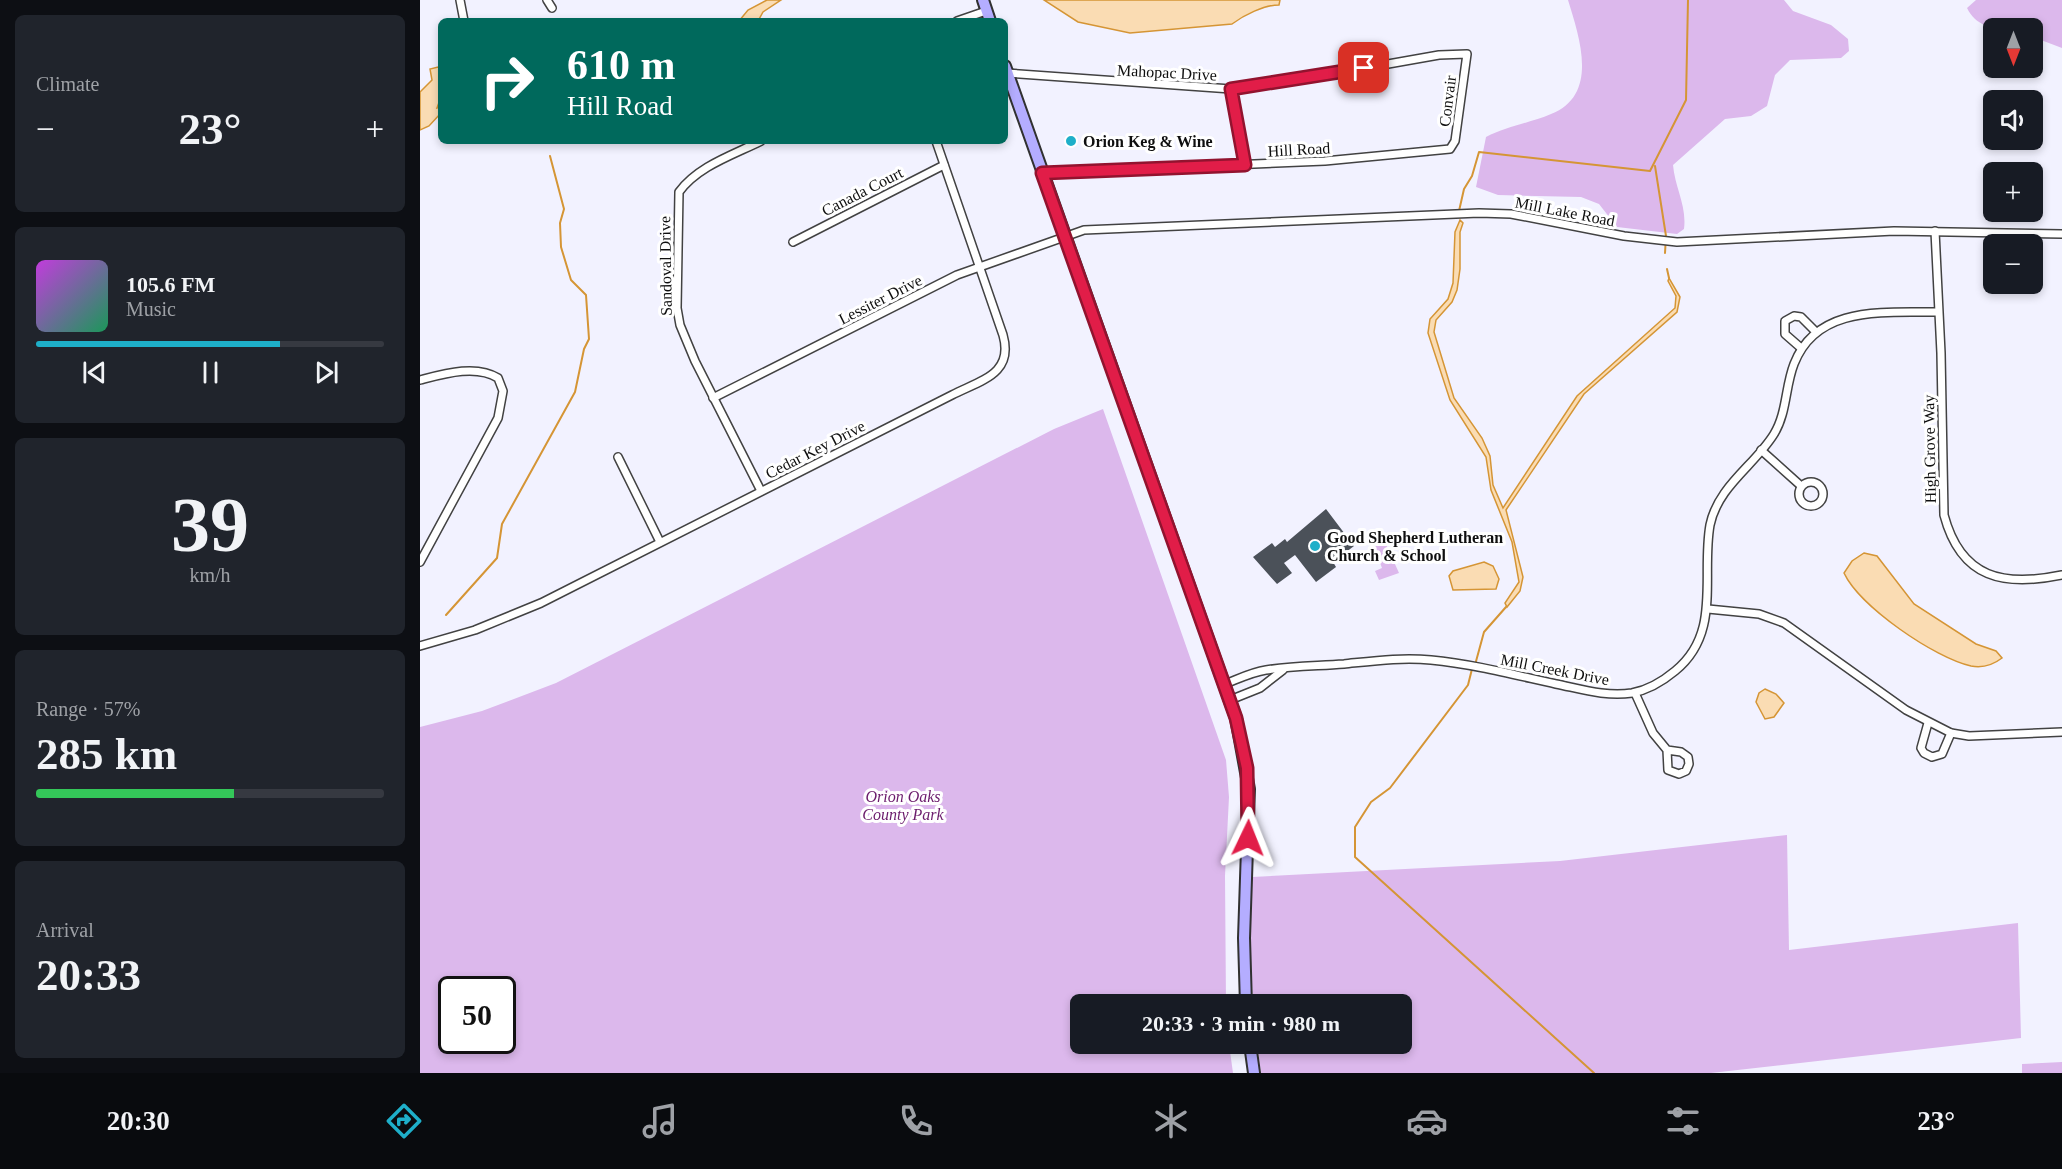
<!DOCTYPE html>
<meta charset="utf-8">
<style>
:root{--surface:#171b24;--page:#20242c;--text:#f1f3f6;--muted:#9ea1a6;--line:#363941;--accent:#1eafc9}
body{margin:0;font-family:Georgia,serif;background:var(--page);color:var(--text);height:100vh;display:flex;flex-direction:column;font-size:22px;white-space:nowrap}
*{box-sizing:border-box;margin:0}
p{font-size:20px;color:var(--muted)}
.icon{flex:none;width:33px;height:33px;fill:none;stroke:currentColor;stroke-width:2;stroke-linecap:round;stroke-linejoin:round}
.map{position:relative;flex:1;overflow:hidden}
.side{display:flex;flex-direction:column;gap:15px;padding:15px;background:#0d0f14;width:420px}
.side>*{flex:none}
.banner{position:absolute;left:18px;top:18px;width:570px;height:126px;border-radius:9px;box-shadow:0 3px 9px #0003;background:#00695c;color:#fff;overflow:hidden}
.needle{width:39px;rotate:180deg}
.fabs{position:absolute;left:1563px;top:18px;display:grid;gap:12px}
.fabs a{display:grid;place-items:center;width:60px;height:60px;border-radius:9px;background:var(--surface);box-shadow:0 3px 9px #0003;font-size:30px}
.speed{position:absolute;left:18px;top:976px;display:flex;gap:12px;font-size:30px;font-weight:700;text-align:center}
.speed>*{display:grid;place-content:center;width:78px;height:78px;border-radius:50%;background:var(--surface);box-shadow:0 3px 9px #0003;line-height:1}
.speed .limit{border:3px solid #111;border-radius:9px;background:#fff;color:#111}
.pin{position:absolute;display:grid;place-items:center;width:51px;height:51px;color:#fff;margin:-26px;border-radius:12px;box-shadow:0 3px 9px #0006}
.me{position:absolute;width:66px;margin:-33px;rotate:2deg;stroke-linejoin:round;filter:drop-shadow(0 0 4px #0008)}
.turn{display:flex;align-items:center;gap:21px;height:126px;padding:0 30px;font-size:27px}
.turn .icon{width:78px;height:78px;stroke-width:2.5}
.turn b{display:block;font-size:42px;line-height:51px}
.big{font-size:45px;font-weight:700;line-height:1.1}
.side .card{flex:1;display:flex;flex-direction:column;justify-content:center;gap:9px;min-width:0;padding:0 21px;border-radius:9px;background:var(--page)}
.side .dial{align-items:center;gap:0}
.dial b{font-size:78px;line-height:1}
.song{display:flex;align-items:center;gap:18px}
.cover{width:72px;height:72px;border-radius:9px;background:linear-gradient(135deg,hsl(290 70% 55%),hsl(150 70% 35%))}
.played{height:6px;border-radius:3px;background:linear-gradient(90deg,var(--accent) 70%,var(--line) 70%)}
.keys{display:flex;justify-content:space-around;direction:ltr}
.heat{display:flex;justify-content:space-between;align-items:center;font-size:33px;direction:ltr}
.charge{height:9px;border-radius:4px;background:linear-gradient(90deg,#34c759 57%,var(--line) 0)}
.trip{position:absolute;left:650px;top:994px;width:342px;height:60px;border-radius:9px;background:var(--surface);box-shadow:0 3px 9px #0003;font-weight:700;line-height:60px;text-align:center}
.tab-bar{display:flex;height:96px;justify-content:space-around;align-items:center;background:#090b0e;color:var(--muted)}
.tab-bar .icon{width:42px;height:42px}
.tab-bar .active{color:var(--accent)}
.tab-bar b{font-size:27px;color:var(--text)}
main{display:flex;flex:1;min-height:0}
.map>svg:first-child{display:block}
.green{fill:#dcb8ec;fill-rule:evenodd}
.water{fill:#fadcb3;stroke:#d59535;stroke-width:1.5}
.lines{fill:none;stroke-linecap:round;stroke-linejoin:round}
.stream{stroke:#d59535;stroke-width:2}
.building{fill:#4b5159}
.minor-casing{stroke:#424242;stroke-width:10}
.secondary-casing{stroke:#313131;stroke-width:14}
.minor{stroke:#fff;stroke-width:7}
.secondary{stroke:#b4adff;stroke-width:10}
.route-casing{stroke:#92132f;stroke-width:15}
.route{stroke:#e11d48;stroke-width:10}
.poi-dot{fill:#1eafc9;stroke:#fff;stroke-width:2}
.labels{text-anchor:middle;stroke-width:6;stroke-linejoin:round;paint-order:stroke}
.street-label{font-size:16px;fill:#0f0f0f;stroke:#fff}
.poi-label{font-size:16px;font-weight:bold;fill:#0f0f0f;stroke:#fff;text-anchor:start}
.park-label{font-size:16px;font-style:italic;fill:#6b1b6c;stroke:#fff}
</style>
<main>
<section class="side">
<div class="card"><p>Climate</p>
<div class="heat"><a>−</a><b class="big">23°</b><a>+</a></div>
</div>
<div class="card">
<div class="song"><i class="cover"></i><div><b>105.6 FM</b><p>Music</p></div></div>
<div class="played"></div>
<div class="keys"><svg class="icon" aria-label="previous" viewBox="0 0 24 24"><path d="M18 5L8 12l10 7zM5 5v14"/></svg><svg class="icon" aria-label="pause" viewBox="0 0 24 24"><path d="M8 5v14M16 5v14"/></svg><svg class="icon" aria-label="next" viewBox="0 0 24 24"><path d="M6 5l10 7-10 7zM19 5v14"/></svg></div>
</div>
<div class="card dial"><b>39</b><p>km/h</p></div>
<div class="card"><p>Range · 57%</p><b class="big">285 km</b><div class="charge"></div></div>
<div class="card"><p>Arrival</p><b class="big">20:33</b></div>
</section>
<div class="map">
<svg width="1642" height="1073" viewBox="0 0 1642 1073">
<rect width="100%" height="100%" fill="#f2f2ff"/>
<!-- green -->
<g class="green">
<path d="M1148 0H1364L1373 11 1411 25 1428 39 1429 51 1421 58 1370 60 1355 75 1347 106 1331 116 1305 119 1253 165C1255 188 1267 206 1264 229L1257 234 1197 227 1179 204 1161 197 1078 195 1056 187 1066 137C1087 126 1110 123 1131 114 1180 95 1159 36 1148 0Z"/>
<path d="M1556 0H1642V48L1613 37 1612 28C1587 28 1560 34 1547 8Z"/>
<path d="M683 409 806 760 809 797 805 876 806 1005H660V1044H809L813 1073H0V727L62 711 136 683 634 429ZM32 990H82V1041H32Z"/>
<path d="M965 542 979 573 959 580 955 571 962 568 954 547Z"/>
<path d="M1367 835 1369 950 1598 923 1601 1038 1291 1073H841L837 1044H981V1005H833L830 942 832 877 1140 861Z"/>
<path d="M1642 1062V1073H1602V1064Z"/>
</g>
<!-- water -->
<g class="water">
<path d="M347 0H361L343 12 338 21H319L328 10Z"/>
<path d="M624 0H860L859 5C844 5 824 15 812 24L710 33 658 22Z"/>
<path d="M18 67 21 70V97L17 108 21 107V113L9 126 0 130V92L12 80 10 69Z"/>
<path d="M1040 220 1043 223 1040 232V269L1037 290 1032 302 1016 320 1014 332 1034 398 1062 438 1070 456 1073 485 1083 508 1157 396 1255 308 1256 296 1248 281 1249 278 1260 297 1257 312 1164 394 1086 510 1103 577 1100 591 1087 607 1085 603 1099 582 1092 542 1071 490 1066 457 1030 400 1008 333 1010 319 1028 299 1033 283 1035 232Z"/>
<path d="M1444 553 1457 556 1494 604 1556 644 1576 651 1582 658C1573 665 1562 668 1551 666 1515 658 1440 607 1424 573L1432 561Z"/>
<path d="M1064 562 1073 566 1079 579 1076 589 1033 590 1029 576 1033 571Z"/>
<path d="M1345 689 1356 694 1364 703 1354 717 1345 719 1336 702 1339 693Z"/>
</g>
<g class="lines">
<!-- stream -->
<g class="stream">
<path d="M1235 166 1246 236 1245 253"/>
<path d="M1039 211 1044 189 1052 176 1059 152 1230 171 1266 100 1268 0"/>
<path d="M1247 269 1249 278"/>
<path d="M26 615 77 558 82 524 155 392 164 349 169 339 166 295 151 280 141 247 140 223 144 209 130 156"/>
<path d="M1055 665 1064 632 1086 607"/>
<path d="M1052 669 1048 685 970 788 951 802 935 827V857L1174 1073"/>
</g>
</g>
<!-- building -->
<path class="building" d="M906 509 934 546 913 562 916 567 896 582 875 555 864 563 872 573 857 584 833 557 852 543 855 547 865 539 867 542Z"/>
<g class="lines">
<defs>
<g id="minor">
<path d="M40 0 44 21"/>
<path d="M127 0 132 8"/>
<path d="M537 21 566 11"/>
<path d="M587 73 811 89 889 78 1019 55 1047 54 1035 141 1030 149 905 161 622 173"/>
<path d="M811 89 825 165"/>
<path d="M341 141C313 155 278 166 259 192L257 308 260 325 275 361 341 491"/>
<path d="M1515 231 1521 353 1524 515C1541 579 1584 587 1642 575"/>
<path d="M373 242 524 165"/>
<path d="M1381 348 1365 334V321L1374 316 1381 317 1396 332"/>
<path d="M0 380C23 374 56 364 78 378L83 391 78 418 0 562"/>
<path d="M293 398 537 275 664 230 1059 213 1091 214 1204 236 1257 242 1474 231 1642 234"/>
<path d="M1341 450 1380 485"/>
<path d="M198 457 240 542"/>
<circle cx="1391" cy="494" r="12"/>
<path d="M1288 609 1339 614 1364 623 1486 710 1531 733 1549 736 1642 732"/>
<path d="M0 646 55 630 121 603 532 395C561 380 594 374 583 335L516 141"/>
<path d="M805 684C818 679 832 672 846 670 871 666 898 666 924 664 953 661 982 657 1011 660 1053 664 1095 675 1136 684 1161 689 1186 697 1212 693 1228 690 1243 681 1255 671 1302 633 1281 576 1290 525 1298 486 1335 465 1354 434 1367 413 1365 387 1374 364 1397 304 1466 313 1518 312"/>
<path d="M1215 693 1233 733 1247 750 1248 770 1259 774 1266 771 1269 764 1268 757 1261 752 1247 750"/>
<path d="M810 700 840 688 863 670"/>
<path d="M1508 723 1501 748 1504 753 1512 757 1522 754 1531 733"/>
</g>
<g id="secondary">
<path d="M563 0 570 21"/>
<path d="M585 66 816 718 829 789 824 938 826 1005"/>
<path d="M830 1044 834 1073"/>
</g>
</defs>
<!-- minor casing -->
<use href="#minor" class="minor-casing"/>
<!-- secondary casing -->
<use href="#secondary" class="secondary-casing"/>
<!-- minor -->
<use href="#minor" class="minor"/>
<!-- secondary -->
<use href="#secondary" class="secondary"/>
</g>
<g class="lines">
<defs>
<path id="route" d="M828 838 827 768 816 718 622 173 825 165 811 89 944 68"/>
</defs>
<!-- route casing -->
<use href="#route" class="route-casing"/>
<!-- route -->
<use href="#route" class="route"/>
</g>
<!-- markers -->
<g class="poi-dot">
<circle cx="651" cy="141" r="6"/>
<circle cx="895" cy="546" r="6"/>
</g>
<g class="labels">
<!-- street labels -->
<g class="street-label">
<text transform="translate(747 72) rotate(3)" y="6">Mahopac Drive</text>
<text transform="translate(1027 101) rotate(-83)" y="6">Convair</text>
<text transform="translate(879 149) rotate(-3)" y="6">Hill Road</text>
<text transform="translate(442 191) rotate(-27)" y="6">Canada Court</text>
<text transform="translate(1145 211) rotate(11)" y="6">Mill Lake Road</text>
<text transform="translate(245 266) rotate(-91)" y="6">Sandoval Drive</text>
<text transform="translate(460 299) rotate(-27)" y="6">Lessiter Drive</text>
<text transform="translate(395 449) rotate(-27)" y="6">Cedar Key Drive</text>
<text transform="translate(1509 449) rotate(-91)" y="6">High Grove Way</text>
<text transform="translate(1135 669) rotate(11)" y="6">Mill Creek Drive</text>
</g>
<!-- poi labels -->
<g class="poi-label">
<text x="663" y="147">Orion Keg &amp; Wine</text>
<text x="907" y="543">Good Shepherd Lutheran<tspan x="907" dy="18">Church &amp; School</tspan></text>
</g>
<!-- park labels -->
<g class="park-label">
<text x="483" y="802">Orion Oaks<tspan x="483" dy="18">County Park</tspan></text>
</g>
</g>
</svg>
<div class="fabs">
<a><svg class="needle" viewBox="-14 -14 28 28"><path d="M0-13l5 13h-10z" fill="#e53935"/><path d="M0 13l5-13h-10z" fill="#9ea1a6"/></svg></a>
<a><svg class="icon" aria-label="sound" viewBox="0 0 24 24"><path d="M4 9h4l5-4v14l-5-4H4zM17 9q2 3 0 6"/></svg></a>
<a>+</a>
<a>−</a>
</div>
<div class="speed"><div class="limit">50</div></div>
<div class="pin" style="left:944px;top:68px;background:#d93025"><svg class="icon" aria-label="arrive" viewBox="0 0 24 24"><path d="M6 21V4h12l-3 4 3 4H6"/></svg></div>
<svg class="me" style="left:828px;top:838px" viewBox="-20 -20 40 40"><path d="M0-17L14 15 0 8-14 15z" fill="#e11d48" stroke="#fff" stroke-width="4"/></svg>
<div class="trip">20:33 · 3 min · 980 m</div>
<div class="banner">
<div class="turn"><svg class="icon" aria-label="right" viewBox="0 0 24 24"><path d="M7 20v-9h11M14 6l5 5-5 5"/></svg><div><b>610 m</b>Hill Road</div></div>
</div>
</div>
</main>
<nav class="tab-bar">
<b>20:30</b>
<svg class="icon active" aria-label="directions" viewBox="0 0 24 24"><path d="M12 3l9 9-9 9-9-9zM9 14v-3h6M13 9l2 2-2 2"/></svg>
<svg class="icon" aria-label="music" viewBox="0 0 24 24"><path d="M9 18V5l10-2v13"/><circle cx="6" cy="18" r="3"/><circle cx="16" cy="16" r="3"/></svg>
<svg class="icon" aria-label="phone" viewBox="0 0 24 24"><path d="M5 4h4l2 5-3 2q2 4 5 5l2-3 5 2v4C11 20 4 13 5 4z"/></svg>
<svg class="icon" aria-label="climate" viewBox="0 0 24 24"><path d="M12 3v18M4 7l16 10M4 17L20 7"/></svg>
<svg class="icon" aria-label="car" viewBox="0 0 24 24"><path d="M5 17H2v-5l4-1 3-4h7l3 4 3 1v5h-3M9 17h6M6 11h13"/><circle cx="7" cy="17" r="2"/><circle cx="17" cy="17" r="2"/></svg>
<svg class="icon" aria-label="filters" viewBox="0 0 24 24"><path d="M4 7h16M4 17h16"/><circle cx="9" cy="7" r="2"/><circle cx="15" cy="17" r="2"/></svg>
<b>23°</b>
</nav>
